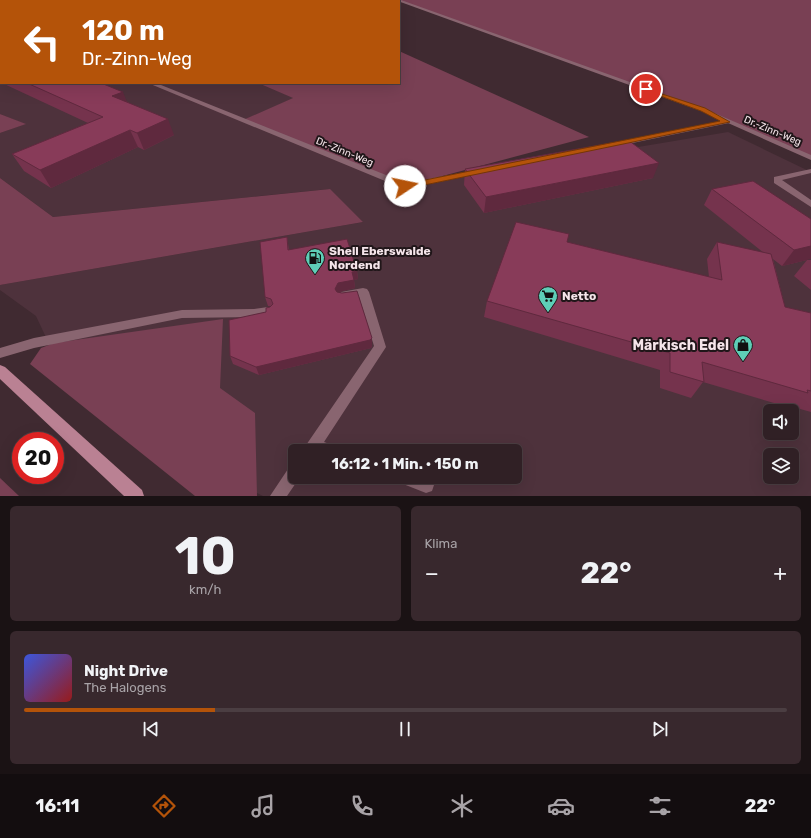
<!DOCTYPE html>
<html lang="de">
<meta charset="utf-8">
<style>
:root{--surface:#302025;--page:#38282d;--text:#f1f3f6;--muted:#a8a3a7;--line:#4b3e42;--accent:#b45309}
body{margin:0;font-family:Rubik,sans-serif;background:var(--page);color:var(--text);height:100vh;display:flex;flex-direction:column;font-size:15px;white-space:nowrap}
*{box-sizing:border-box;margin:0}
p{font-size:13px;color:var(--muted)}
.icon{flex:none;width:22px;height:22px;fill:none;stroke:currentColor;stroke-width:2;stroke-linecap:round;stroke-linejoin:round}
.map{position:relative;height:496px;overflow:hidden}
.details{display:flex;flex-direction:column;gap:10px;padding:10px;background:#1a1214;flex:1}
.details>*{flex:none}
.banner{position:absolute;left:0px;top:0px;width:400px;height:84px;box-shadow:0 4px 16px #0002,0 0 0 1px var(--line);background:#b45309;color:#fff;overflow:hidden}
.fabs{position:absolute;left:763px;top:404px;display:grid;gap:8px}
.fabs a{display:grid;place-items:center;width:36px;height:36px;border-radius:6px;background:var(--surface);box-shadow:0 4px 16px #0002,0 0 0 1px var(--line);font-size:20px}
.speed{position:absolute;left:12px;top:432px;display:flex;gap:8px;font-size:20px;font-weight:700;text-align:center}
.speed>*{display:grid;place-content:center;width:52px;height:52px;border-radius:50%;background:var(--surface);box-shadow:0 4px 16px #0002,0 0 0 1px var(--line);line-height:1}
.speed .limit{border:6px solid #d22;background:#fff;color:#111}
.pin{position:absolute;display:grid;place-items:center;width:34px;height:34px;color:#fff;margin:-17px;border:2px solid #fff;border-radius:50%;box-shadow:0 1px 4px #0007}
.me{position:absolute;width:44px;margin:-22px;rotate:79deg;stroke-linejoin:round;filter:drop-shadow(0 0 3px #0008)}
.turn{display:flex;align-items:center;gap:14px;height:84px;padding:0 16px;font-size:18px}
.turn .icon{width:52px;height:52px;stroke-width:2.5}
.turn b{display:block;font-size:28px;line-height:34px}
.big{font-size:30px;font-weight:700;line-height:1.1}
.details .widget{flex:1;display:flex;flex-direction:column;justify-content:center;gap:6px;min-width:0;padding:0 14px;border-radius:6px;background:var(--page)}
.details .dial{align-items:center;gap:0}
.dial b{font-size:52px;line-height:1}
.song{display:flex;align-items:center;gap:12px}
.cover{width:48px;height:48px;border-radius:6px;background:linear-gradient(135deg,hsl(230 70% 55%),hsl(0 70% 35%))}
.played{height:4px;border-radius:2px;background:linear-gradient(90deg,var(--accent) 25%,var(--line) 25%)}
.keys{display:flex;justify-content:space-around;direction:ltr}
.heat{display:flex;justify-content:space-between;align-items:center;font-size:22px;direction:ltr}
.details .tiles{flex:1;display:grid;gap:10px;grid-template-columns:1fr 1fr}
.widget:last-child{grid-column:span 2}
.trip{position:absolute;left:288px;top:444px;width:234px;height:40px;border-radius:6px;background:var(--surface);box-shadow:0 4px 16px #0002,0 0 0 1px var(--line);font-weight:700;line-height:40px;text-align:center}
.tabs{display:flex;height:64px;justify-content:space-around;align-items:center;background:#130d0f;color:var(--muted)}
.tabs .icon{width:28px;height:28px}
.tabs .current{color:var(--accent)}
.tabs b{font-size:18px;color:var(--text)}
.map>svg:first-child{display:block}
.built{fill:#4e323c;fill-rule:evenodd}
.green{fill:#794054}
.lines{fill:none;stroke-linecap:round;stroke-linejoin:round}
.service{fill:#896570;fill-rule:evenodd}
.minor{fill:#896570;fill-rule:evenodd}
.secondary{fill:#ba8193;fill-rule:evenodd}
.wall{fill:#75334d}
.shaded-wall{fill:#5f293e}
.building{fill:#883b59;stroke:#5f293e}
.route{fill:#b45309;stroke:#753606}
.labels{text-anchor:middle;stroke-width:4;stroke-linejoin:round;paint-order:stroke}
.far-street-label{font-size:10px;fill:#f5e5ea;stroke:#201619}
.poi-label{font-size:12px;font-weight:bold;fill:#f5e5ea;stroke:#201619;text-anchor:start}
.near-poi-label{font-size:14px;font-weight:bold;fill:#f5e5ea;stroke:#201619;text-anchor:end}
</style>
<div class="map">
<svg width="811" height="496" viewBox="0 0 811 496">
<rect width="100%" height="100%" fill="#402a31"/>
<!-- built -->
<path class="built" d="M0 0 55 1H1V83H258L294 98 244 120 405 186 728 132 811 172V496H263L222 476 58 363 36 316 0 290V285L363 222 329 189 53 217 0 178V133L25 124 0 114ZM770 411H792V433H770ZM295 451H515V477H295ZM770 455H792V477H770Z"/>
<!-- green -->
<g class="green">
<path d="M52 0H286L288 1H55Z"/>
<path d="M397 0H811V158L703 110Z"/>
<path d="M399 51 589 137 405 186 243 120 293 98 258 83H399Z"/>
<path d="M0 114 26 124 0 133Z"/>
<path d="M0 178 53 217 330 189 363 222 0 285Z"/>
<path d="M223 319 220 388 255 413 257 496H195L30 364 41 348 54 343Z"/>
<path d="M0 478 19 496H0Z"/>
</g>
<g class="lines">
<!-- service -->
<g class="service">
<rect x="0" y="21" width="1" height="2"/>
<path d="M148 83H156L406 183 477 170 481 172 477 174 405 189 402 188Z"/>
<path d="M727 120 729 121V123L618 146 614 144 618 142Z"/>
<path d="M811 169V173L782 180 811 200V207L774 183V177Z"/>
<path d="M363 288 367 289 369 292 386 347 324 442 335 446 337 451H302L374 346 359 297 345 299 341 298 339 295 341 292Z"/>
<path d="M268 307 272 308 274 311 272 314 254 317 182 318 34 348 0 358V348L34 338 182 310 254 309Z"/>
<path d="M295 463V477H300L287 496H270L290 466Z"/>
<path d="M395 477H425L432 479 434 485 432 491 426 493 398 482Z"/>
</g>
<!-- minor -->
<path class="minor" d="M395 0H401L705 109 811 155V160L701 111Z"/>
<!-- secondary -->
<path class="secondary" d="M0 365 5 367 142 490 144 496H124L0 379Z"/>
</g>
<!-- wall -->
<g class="wall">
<rect x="0" y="43" width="1" height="39"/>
<path d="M2 83H101L174 135 144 150 138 147 51 188 24 171 12 154 88 123Z"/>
<path d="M465 169 653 178 484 213 464 185Z"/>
<path d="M712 189 808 260H811V290L794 276 807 260 782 266 773 259 785 307 811 313V412L793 407 791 408 703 382 691 398 660 388V370L484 317 487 301 567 242 709 277 707 259 717 242 764 253 704 205Z"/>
<path d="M287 237 289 250 357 271 358 279 354 280 355 288 339 292H338L372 346 371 348 259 375 233 364 230 356 271 306H268L265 297Z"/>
</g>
<!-- shaded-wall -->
<g class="shaded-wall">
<path d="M123 92 129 107 112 96Z"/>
<path d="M168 119 174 135 144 150 137 133Z"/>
<path d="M130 130 138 147 51 188 40 170Z"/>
<path d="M659 163 653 178 484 213 486 197Z"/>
<path d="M811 246V259L782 266 794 250Z"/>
<path d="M357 271 358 279 354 280 355 288 339 292 336 297 335 289 338 283 352 272Z"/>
<path d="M372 338V346L371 348 259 375 256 367Z"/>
</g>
<!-- building -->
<g class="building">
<path d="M0 43H1V72L0 71Z"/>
<path d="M27 83H101L123 92 112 96 168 119 137 133 130 130 40 170 12 154 103 117Z"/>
<path d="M628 140 659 163 486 197 465 169Z"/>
<path d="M753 181 811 219V246L794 250 712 189Z"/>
<path d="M516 222 569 234 567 242 722 280 717 242 771 254 785 307 811 313V391L807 390 808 393 702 362 704 382 670 372V353L487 301Z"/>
<path d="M287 237 288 250 347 239 357 271 352 272 354 280 338 283 335 289 337 292 342 293 357 291 372 338 370 340 256 367 230 356 229 320 266 312V308L270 307 273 304 271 299 265 297 260 242Z"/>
</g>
<!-- route -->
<path class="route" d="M644 88 705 108 730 122 405 189 401 186 405 184 720 121 701 111 644 90Z"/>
<!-- icons -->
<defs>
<symbol id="fuel-pin" viewBox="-11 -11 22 30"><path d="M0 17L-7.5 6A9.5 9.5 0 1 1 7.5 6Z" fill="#5eceb7" stroke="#201619"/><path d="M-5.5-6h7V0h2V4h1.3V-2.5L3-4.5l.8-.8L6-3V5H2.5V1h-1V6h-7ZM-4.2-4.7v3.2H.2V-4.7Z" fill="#111"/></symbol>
<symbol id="supermarket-pin" viewBox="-11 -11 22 30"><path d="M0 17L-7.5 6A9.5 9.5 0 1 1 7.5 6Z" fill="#5eceb7" stroke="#201619"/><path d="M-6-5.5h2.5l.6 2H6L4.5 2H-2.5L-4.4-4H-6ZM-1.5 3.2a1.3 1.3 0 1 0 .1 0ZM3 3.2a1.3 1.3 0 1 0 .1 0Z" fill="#111"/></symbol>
<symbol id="shop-pin" viewBox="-11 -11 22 30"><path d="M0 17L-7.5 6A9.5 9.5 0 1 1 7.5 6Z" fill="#5eceb7" stroke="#201619"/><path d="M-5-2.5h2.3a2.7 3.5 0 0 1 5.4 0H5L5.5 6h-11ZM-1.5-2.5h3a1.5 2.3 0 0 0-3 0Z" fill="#111"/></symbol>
</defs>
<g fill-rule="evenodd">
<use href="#fuel-pin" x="304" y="247" width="22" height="30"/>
<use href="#supermarket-pin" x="537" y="285" width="22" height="30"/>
<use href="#shop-pin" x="732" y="334" width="22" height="30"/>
</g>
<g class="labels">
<!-- far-street labels -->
<g class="far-street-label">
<text transform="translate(773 130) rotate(23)" y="4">Dr.-Zinn-Weg</text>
<text transform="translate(345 151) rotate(22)" y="4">Dr.-Zinn-Weg</text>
</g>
<!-- poi labels -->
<g class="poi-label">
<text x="329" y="255">Shell Eberswalde<tspan x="329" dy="14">Nordend</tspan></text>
<text x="562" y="300">Netto</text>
</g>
<!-- near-poi labels -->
<g class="near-poi-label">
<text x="729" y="350">Märkisch Edel</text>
</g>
</g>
</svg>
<div class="fabs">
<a><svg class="icon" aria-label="sound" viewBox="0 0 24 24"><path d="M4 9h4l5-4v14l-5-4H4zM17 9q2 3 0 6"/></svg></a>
<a><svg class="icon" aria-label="layers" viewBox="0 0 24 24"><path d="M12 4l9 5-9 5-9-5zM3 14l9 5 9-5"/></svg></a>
</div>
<div class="speed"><div class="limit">20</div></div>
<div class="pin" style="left:646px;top:89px;background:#d93025"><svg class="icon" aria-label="arrive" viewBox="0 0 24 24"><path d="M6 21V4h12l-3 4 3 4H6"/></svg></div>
<svg class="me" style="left:405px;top:186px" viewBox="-20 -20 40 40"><circle r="19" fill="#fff"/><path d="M0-13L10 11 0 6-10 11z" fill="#b45309"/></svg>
<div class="trip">16:12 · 1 Min. · 150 m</div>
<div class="banner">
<div class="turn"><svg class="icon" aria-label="left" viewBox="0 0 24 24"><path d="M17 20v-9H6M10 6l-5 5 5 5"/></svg><div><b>120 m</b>Dr.-Zinn-Weg</div></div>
</div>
</div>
<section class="details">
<div class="tiles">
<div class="widget dial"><b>10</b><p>km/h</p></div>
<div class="widget"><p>Klima</p>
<div class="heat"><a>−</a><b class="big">22°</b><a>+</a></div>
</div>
<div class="widget">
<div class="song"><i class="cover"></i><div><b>Night Drive</b><p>The Halogens</p></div></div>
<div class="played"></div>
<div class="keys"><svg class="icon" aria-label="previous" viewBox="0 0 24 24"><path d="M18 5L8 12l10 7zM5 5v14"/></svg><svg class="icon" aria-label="pause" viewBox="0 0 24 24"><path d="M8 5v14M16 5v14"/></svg><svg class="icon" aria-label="next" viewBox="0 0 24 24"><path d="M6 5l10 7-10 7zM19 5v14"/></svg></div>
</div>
</div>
</section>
<nav class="tabs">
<b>16:11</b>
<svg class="icon current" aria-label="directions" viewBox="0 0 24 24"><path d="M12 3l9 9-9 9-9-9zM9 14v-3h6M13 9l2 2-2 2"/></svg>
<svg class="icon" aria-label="music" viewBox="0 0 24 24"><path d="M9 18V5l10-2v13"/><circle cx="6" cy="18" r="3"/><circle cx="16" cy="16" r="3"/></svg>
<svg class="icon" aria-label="phone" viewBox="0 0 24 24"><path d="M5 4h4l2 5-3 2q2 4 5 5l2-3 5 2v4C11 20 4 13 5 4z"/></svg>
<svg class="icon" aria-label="climate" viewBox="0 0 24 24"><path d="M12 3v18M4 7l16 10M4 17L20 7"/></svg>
<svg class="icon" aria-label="car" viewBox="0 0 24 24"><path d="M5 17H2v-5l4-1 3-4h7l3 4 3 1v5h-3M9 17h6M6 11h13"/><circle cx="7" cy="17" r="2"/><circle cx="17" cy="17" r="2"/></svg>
<svg class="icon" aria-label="filters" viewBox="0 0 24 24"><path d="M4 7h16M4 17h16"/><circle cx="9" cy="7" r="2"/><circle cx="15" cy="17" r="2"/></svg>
<b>22°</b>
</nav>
